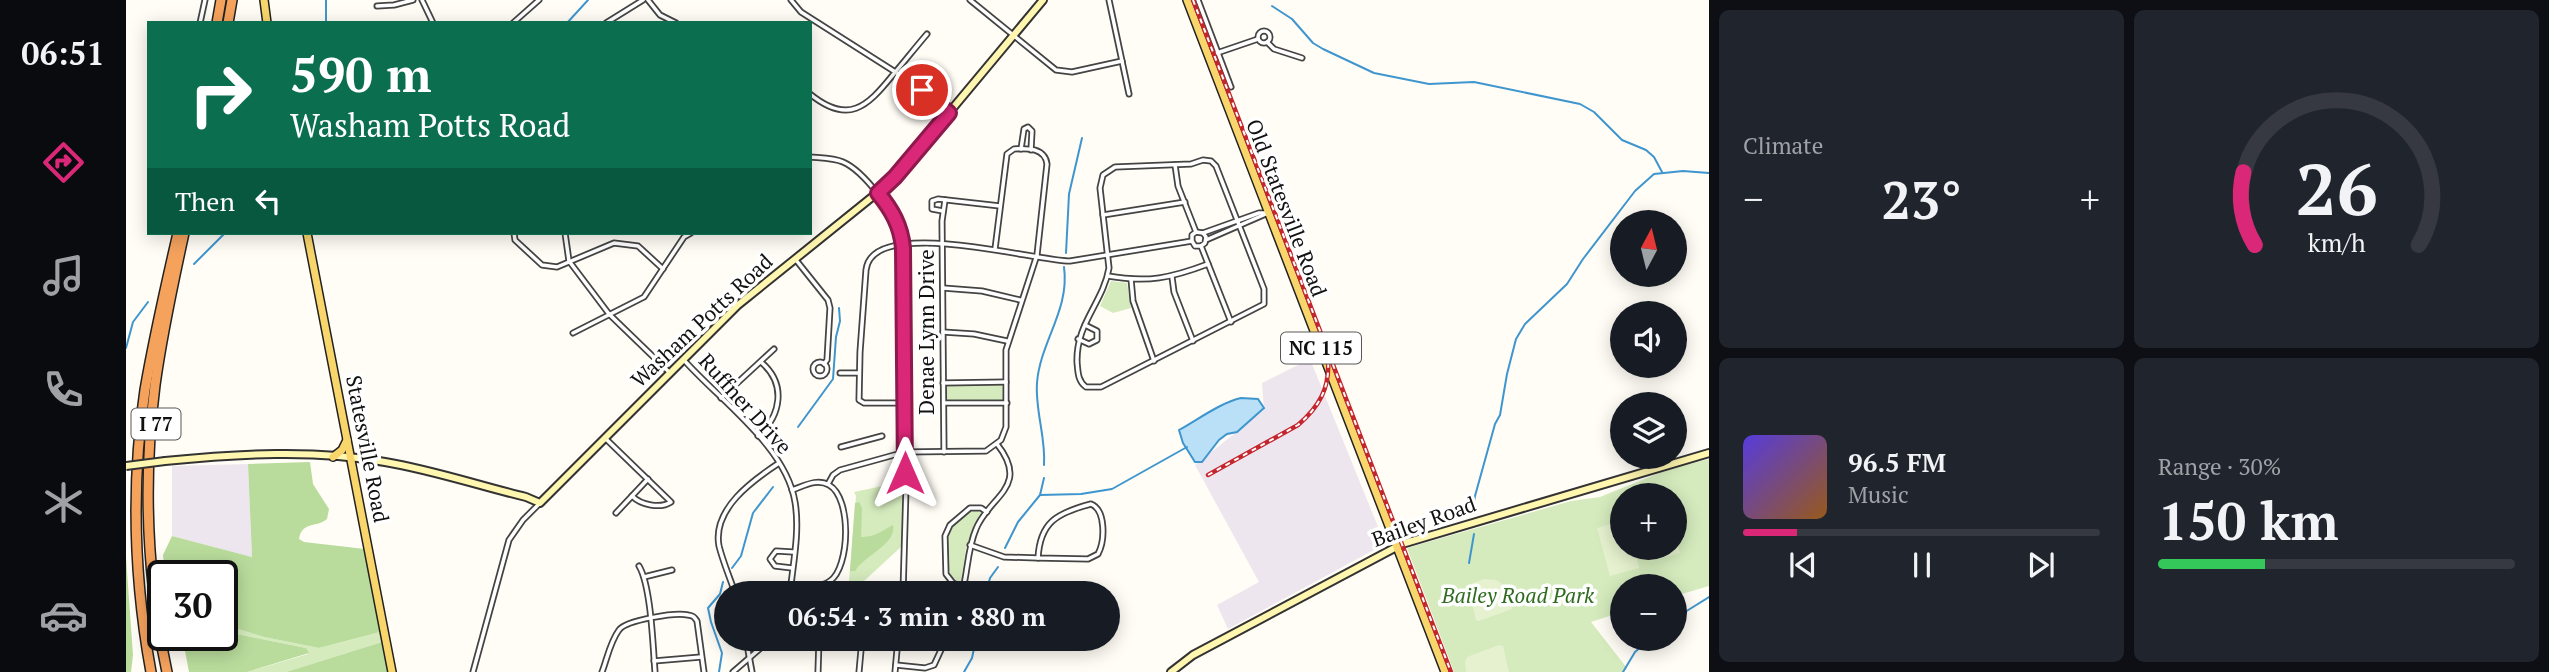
<!DOCTYPE html>
<meta charset="utf-8">
<style>
:root{--surface:#171b24;--page:#20242c;--text:#f1f3f6;--muted:#9ea1a6;--line:#363941;--accent:#db2777}
body{margin:0;font-family:"PT Serif",serif;background:var(--page);color:var(--text);height:100vh;display:flex;flex-direction:column;font-size:26px;white-space:nowrap}
*{box-sizing:border-box;margin:0}
p{font-size:23px;color:var(--muted)}
.icon{flex:none;width:38px;height:38px;fill:none;stroke:currentColor;stroke-width:2;stroke-linecap:round;stroke-linejoin:round}
.map{position:relative;flex:1;overflow:hidden}
.details{display:flex;flex-direction:column;gap:10px;padding:10px;background:#0d0f14;width:840px}
.details>*{flex:none}
.hud{position:absolute;left:21px;top:21px;width:665px;height:214px;border-radius:0px;box-shadow:0 4px 18px #0003;background:#0b6e4f;color:#fff;overflow:hidden}
.needle{width:46px;rotate:7deg}
.buttons{position:absolute;left:1484px;top:210px;display:grid;gap:14px}
.buttons a{display:grid;place-items:center;width:77px;height:77px;border-radius:50%;background:var(--surface);box-shadow:0 4px 18px #0003;font-size:35px}
.speed{position:absolute;left:21px;top:560px;display:flex;gap:14px;font-size:35px;font-weight:700;text-align:center}
.speed>*{display:grid;place-content:center;width:91px;height:91px;border-radius:50%;background:var(--surface);box-shadow:0 4px 18px #0003;line-height:1}
.speed .limit{border:4px solid #111;border-radius:10px;background:#fff;color:#111}
.pin{position:absolute;display:grid;place-items:center;width:60px;height:60px;color:#fff;margin:-30px;border:4px solid #fff;border-radius:50%;box-shadow:0 2px 7px #0007}
.me{position:absolute;width:77px;margin:-38px;rotate:0deg;stroke-linejoin:round;filter:drop-shadow(0 0 5px #0008)}
.turn{display:flex;align-items:center;gap:24px;height:147px;padding:0 28px;font-size:32px}
.turn .icon{width:91px;height:91px;stroke-width:2.5}
.turn b{display:block;font-size:49px;line-height:60px}
.then{display:flex;align-items:center;height:66px;padding:0 28px;background:#0003;gap:14px;font-size:26px}
.big{font-size:52px;font-weight:700;line-height:1.1}
.details .card{flex:1;display:flex;flex-direction:column;justify-content:center;gap:10px;min-width:0;padding:0 24px;border-radius:10px;background:var(--page)}
.details .dial{align-items:center;gap:0}
.dial svg{height:182px;overflow:visible;fill:none;stroke:var(--line);stroke-width:7;stroke-linecap:round;text-anchor:middle}
.dial text{fill:var(--text);stroke:none}
.song{display:flex;align-items:center;gap:21px}
.cover{width:84px;height:84px;border-radius:10px;background:linear-gradient(135deg,hsl(250 70% 55%),hsl(30 70% 35%))}
.played{height:7px;border-radius:4px;background:linear-gradient(90deg,var(--accent) 15%,var(--line) 15%)}
.keys{display:flex;justify-content:space-around;direction:ltr}
.heat{display:flex;justify-content:space-between;align-items:center;font-size:38px;direction:ltr}
.charge{height:10px;border-radius:5px;background:linear-gradient(90deg,#34c759 30%,var(--line) 0)}
.details .tiles{flex:1;display:grid;gap:10px;grid-template-columns:repeat(2,1fr)}
.trip{position:absolute;left:588px;top:581px;width:406px;height:70px;border-radius:35px;background:var(--surface);box-shadow:0 4px 18px #0003;font-weight:700;line-height:70px;text-align:center}
main{display:flex;flex:1;min-height:0}
.dock{display:flex;flex-direction:column;width:126px;justify-content:space-around;align-items:center;background:#090b0e;color:var(--muted)}
.dock .icon{width:49px;height:49px}
.dock .selected{color:var(--accent)}
.dock b{font-size:32px;color:var(--text)}
.map>svg:first-child{display:block}
.industrial{fill:#eee6ef}
.green{fill:#d5ebbd;fill-rule:evenodd}
.forest{fill:#b9dc9c}
.pitch{fill:#e6f2cf}
.water{fill:#b9e0f7;stroke:#3f96cf;stroke-width:2}
.lines{fill:none;stroke-linecap:round;stroke-linejoin:round}
.stream{stroke:#3f96cf;stroke-width:2}
.street-casing{stroke:#444;stroke-width:7}
.secondary-casing{stroke:#333;stroke-width:10}
.primary-casing{stroke:#222;stroke-width:10}
.highway-casing{stroke:#222;stroke-width:12}
.street{stroke:#fff;stroke-width:3.5}
.secondary{stroke:#fff6b0;stroke-width:6}
.primary{stroke:#f9d66b;stroke-width:7}
.highway{stroke:#f5a25d;stroke-width:9}
.rail-casing{stroke:#c4262e;stroke-width:4.5}
.rail{stroke:#fff;stroke-width:2;stroke-dasharray:5;stroke-linecap:butt}
.secondary-bridge-casing{stroke:#333;stroke-width:10;stroke-linecap:butt}
.secondary-bridge{stroke:#fff6b0;stroke-width:6}
.route-casing{stroke:#8e194d;stroke-width:18}
.route{stroke:#db2777;stroke-width:12}
.labels{text-anchor:middle;stroke-width:7;stroke-linejoin:round;paint-order:stroke}
.shield{fill:#fff;stroke:#585858;stroke-width:2}
.shield-label{font-size:19px;font-weight:bold;fill:#111}
.street-label{font-size:21px;fill:#111;stroke:#fff}
.park-label{font-size:21px;font-style:italic;fill:#2f6b1f;stroke:#fff}
</style>
<main>
<nav class="dock">
<b>06:51</b>
<svg class="icon selected" aria-label="directions" viewBox="0 0 24 24"><path d="M12 3l9 9-9 9-9-9zM9 14v-3h6M13 9l2 2-2 2"/></svg>
<svg class="icon" aria-label="music" viewBox="0 0 24 24"><path d="M9 18V5l10-2v13"/><circle cx="6" cy="18" r="3"/><circle cx="16" cy="16" r="3"/></svg>
<svg class="icon" aria-label="phone" viewBox="0 0 24 24"><path d="M5 4h4l2 5-3 2q2 4 5 5l2-3 5 2v4C11 20 4 13 5 4z"/></svg>
<svg class="icon" aria-label="climate" viewBox="0 0 24 24"><path d="M12 3v18M4 7l16 10M4 17L20 7"/></svg>
<svg class="icon" aria-label="car" viewBox="0 0 24 24"><path d="M5 17H2v-5l4-1 3-4h7l3 4 3 1v5h-3M9 17h6M6 11h13"/><circle cx="7" cy="17" r="2"/><circle cx="17" cy="17" r="2"/></svg>
</nav>
<div class="map">
<svg width="1583" height="672" viewBox="0 0 1583 672">
<rect width="100%" height="100%" fill="#fffdf5"/>
<!-- industrial -->
<g class="industrial">
<path d="M1184 359 1259 544 1102 629 1091 605 1133 582 1069 465 1138 410 1136 383Z"/>
<path d="M122 464 126 557 46 536V466Z"/>
</g>
<!-- green -->
<g class="green">
<path d="M985 281 1001 283 1005 308 987 313 974 306Z"/>
<path d="M876 384 877 400H820L821 385Z"/>
<path d="M1583 459V586L1549 596V586H1496V612L1465 622 1501 668 1497 672H1328L1281 548 1445 501 1474 497 1541 470ZM1496 495H1549V548H1496Z"/>
<path d="M776 482V546L725 593H722L730 496 728 492Z"/>
<path d="M851 510 856 513 849 524 840 548 835 583C819 577 817 550 822 534 825 524 841 511 851 510Z"/>
<path d="M96 624 138 637 193 648 254 632 256 642 160 672H121L182 654 180 648 96 631Z"/>
</g>
<!-- forest -->
<g class="forest">
<path d="M184 462 187 484 203 509 201 519C190 528 176 521 173 539L178 542 239 549 254 632 193 648 138 637 96 624V576H39L37 555 46 536 126 557 122 464Z"/>
<path d="M733 502 736 508 735 537C750 537 755 531 767 525 771 544 739 555 729 571H724L729 503Z"/>
<path d="M0 557 7 655 5 672H0Z"/>
<path d="M96 631 180 648 183 653 121 672H63L56 635H96Z"/>
<path d="M256 642 262 672H160Z"/>
</g>
<!-- pitch -->
<g class="pitch">
<path d="M1496 521V548H1508L1513 568 1484 576 1471 528Z"/>
<path d="M1549 535 1554 553 1525 561 1521 548H1549Z"/>
<path d="M1358 579 1370 580 1381 587 1386 609 1353 621 1350 620 1342 585Z"/>
<path d="M1373 645 1377 646 1383 672H1340L1339 662 1341 657Z"/>
</g>
<!-- water -->
<path class="water" d="M1115 398 1132 399 1138 408 1111 432 1101 434 1093 440 1076 462H1069L1057 443 1053 430C1071 420 1096 402 1115 398Z"/>
<g class="lines">
<!-- stream -->
<g class="stream">
<path d="M200 0V23"/>
<path d="M1146 6 1166 19 1187 43 1197 49 1248 73 1303 84 1348 82 1454 104 1468 112 1496 140 1520 150 1528 157 1536 172"/>
<path d="M441 23 462 0"/>
<path d="M940 253 943 194 956 138"/>
<path d="M68 264 99 233"/>
<path d="M0 348 7 322 22 302"/>
<path d="M672 427 707 379 710 337 714 321 713 308"/>
<path d="M918 465C920 437 909 411 911 383 914 342 944 310 938 267"/>
<path d="M914 495 955 494 986 489 1061 447"/>
<path d="M1347 514 1349 496 1369 424 1374 415 1381 374 1390 339 1399 324 1441 284 1457 259 1509 191 1528 174 1557 171 1583 173"/>
<path d="M879 548 892 522 914 495 918 478"/>
<path d="M1343 563 1348 534"/>
<path d="M606 568 615 556 627 513 647 487"/>
<path d="M860 593 864 578 872 567"/>
<path d="M1549 623 1559 612 1583 597"/>
<path d="M593 672 596 653 585 622 582 608 594 594 597 582"/>
<path d="M838 672 846 658 850 639"/>
<path d="M1497 672 1509 652 1524 639"/>
</g>
<defs>
<g id="street">
<path d="M296 0 307 23"/>
<path d="M522 0 534 15 550 23"/>
<path d="M665 0 675 12 785 82 823 113"/>
<path d="M844 0 930 70 946 72 996 61"/>
<path d="M983 0 1003 94"/>
<path d="M1072 0 1105 87"/>
<path d="M251 6 268 5 287 0"/>
<path d="M74 23 79 0"/>
<path d="M387 23 413 0"/>
<path d="M480 23 517 0"/>
<circle cx="1138" cy="37" r="6"/>
<path d="M1141 42 1148 49 1176 58"/>
<path d="M1091 53 1132 39"/>
<path d="M684 94C722 125 741 107 766 76 778 62 789 48 801 34"/>
<path d="M895 149 898 129 902 127 906 131 905 150"/>
<path d="M684 157C695 158 708 158 717 162 738 171 769 213 776 235L780 488 777 593"/>
<path d="M1077 160 1085 161 1090 166 1138 289V304L975 387H960C952 381 952 373 951 362 950 323 977 303 983 268L974 188 977 175 989 167 1065 164Z"/>
<path d="M1049 165 1052 186 1070 232"/>
<path d="M817 211 806 209V201L812 199 874 206"/>
<path d="M977 215 1059 202"/>
<path d="M388 233 389 240 416 265 431 267 488 243 512 246 537 269"/>
<path d="M439 233 443 261 483 314 544 373"/>
<path d="M1077 233 1133 213H1142"/>
<path d="M1080 240 1142 213"/>
<path d="M1075 246 1105 322"/>
<path d="M670 260 702 300 704 308 701 360 698 364"/>
<path d="M982 276C1022 283 1045 278 1082 264"/>
<path d="M1046 277 1048 292 1067 341"/>
<path d="M1005 279 1007 301 1028 361"/>
<path d="M817 288 856 291 894 300"/>
<path d="M817 332 848 334 881 341"/>
<path d="M447 333 518 297 558 237 565 233"/>
<path d="M952 339 963 344 971 340V331L959 325"/>
<path d="M557 359C593 400 660 446 669 502 674 531 667 564 664 593"/>
<circle cx="694" cy="369" r="7"/>
<path d="M714 373H732"/>
<path d="M817 383 880 382"/>
<path d="M595 398 648 349"/>
<path d="M779 403H738L733 400 734 352 740 270C746 215 908 261 944 261L1066 241 1069 246H1075L1079 243 1080 237 1077 233 1070 232 1066 235V241"/>
<path d="M818 403H881"/>
<path d="M632 436C655 416 661 384 635 362"/>
<path d="M480 439 545 502C534 509 515 505 506 496"/>
<path d="M715 447 756 436"/>
<path d="M818 452 816 221 819 200"/>
<path d="M702 484 707 475 714 470 779 452 860 451 875 440 880 427V350L911 255 921 164C919 148 902 148 888 149L881 154 869 249"/>
<path d="M965 504C980 510 979 541 972 554L962 559 912 558C914 522 931 513 965 504Z"/>
<path d="M490 513 522 479"/>
<path d="M844 545 878 557 912 558"/>
<path d="M513 566C525 586 527 646 529 672"/>
<path d="M666 568 649 566 644 559 650 551 667 552"/>
<path d="M518 577 546 570"/>
<path d="M666 584C678 586 693 589 704 581 724 567 726 498 703 485 691 478 678 486 666 490"/>
<path d="M700 584 703 593"/>
<path d="M838 588 827 583 820 574 819 536 824 525 844 508H855L861 512"/>
<path d="M609 593C604 578 597 562 593 546 586 509 627 480 653 463"/>
<path d="M749 593 762 587H777"/>
<path d="M836 593C842 572 841 550 850 529 863 496 905 487 871 444"/>
<path d="M620 639 626 672"/>
<path d="M528 661 575 657"/>
<path d="M770 665 799 668 808 665 820 639"/>
<path d="M347 672 383 540 397 520 413 504"/>
<path d="M476 672C481 659 484 642 493 630 500 620 550 612 562 615 568 616 568 617 571 621L578 672"/>
<path d="M607 672 645 639"/>
<path d="M692 672 693 639"/>
<path d="M733 672 736 639"/>
<path d="M769 672 772 639"/>
</g>
<g id="secondary">
<path d="M39 461C111 454 188 449 259 462 307 470 354 486 400 497L414 503 612 305 766 181 917 0"/>
<path d="M1045 672 1067 655 1276 544 1583 453"/>
</g>
<g id="primary">
<path d="M138 0 141 23"/>
<path d="M1061 0 1319 672"/>
<path d="M181 233 266 672"/>
<path d="M207 457 216 450 221 440"/>
</g>
<g id="highway">
<path d="M91 23 95 0"/>
<path d="M102 23 106 0"/>
<path d="M25 672C8 579 5 484 19 390 28 337 40 285 52 233"/>
<path d="M41 672C21 578 17 480 29 385 36 334 47 283 58 233"/>
</g>
</defs>
<!-- street casing -->
<use href="#street" class="street-casing"/>
<!-- secondary casing -->
<use href="#secondary" class="secondary-casing"/>
<!-- primary casing -->
<use href="#primary" class="primary-casing"/>
<!-- highway casing -->
<use href="#highway" class="highway-casing"/>
<!-- street -->
<use href="#street" class="street"/>
<!-- secondary -->
<use href="#secondary" class="secondary"/>
<!-- primary -->
<use href="#primary" class="primary"/>
<!-- highway -->
<use href="#highway" class="highway"/>
<defs>
<g id="rail">
<path d="M1067 0 1325 672"/>
<path d="M1082 475 1172 425C1193 407 1204 388 1202 360"/>
</g>
</defs>
<!-- rail casing -->
<use href="#rail" class="rail-casing"/>
<!-- rail -->
<use href="#rail" class="rail"/>
<defs>
<path id="secondary-bridge" d="M0 466 39 461"/>
</defs>
<!-- secondary-bridge casing -->
<use href="#secondary-bridge" class="secondary-bridge-casing"/>
<!-- secondary-bridge -->
<use href="#secondary-bridge" class="secondary-bridge"/>
</g>
<g class="lines">
<defs>
<path id="route" d="M779 473 777 248C775 226 766 210 752 193L769 177 823 113 796 90"/>
</defs>
<!-- route casing -->
<use href="#route" class="route-casing"/>
<!-- route -->
<use href="#route" class="route"/>
</g>
<g class="labels">
<!-- shield labels -->
<g class="shield">
<rect x="1155" y="332.5" width="80" height="31" rx="5"/>
<rect x="5.5" y="408.5" width="49" height="31" rx="5"/>
</g>
<g class="shield-label">
<text x="1195" y="355">NC 115</text>
<text x="30" y="431">I 77</text>
</g>
<!-- street labels -->
<g class="street-label">
<text transform="translate(1160 208) rotate(69)" y="7">Old Statesville Road</text>
<text transform="translate(576 321) rotate(-43)" y="7">Washam Potts Road</text>
<text transform="translate(801 332) rotate(-90)" y="7">Denae Lynn Drive</text>
<text transform="translate(619 404) rotate(48)" y="7">Ruffner Drive</text>
<text transform="translate(241 449) rotate(79)" y="7">Statesville Road</text>
<text transform="translate(1298 522) rotate(-20)" y="7">Bailey Road</text>
</g>
<!-- park labels -->
<g class="park-label">
<text x="1392" y="603">Bailey Road Park</text>
</g>
</g>
</svg>
<div class="buttons">
<a><svg class="needle" viewBox="-14 -14 28 28"><path d="M0-13l5 13h-10z" fill="#e53935"/><path d="M0 13l5-13h-10z" fill="#9ea1a6"/></svg></a>
<a><svg class="icon" aria-label="sound" viewBox="0 0 24 24"><path d="M4 9h4l5-4v14l-5-4H4zM17 9q2 3 0 6"/></svg></a>
<a><svg class="icon" aria-label="layers" viewBox="0 0 24 24"><path d="M12 4l9 5-9 5-9-5zM3 14l9 5 9-5"/></svg></a>
<a>+</a>
<a>−</a>
</div>
<div class="speed"><div class="limit">30</div></div>
<div class="pin" style="left:796px;top:90px;background:#d93025"><svg class="icon" aria-label="arrive" viewBox="0 0 24 24"><path d="M6 21V4h12l-3 4 3 4H6"/></svg></div>
<svg class="me" style="left:779px;top:473px" viewBox="-20 -20 40 40"><path d="M0-17L14 15 0 8-14 15z" fill="#db2777" stroke="#fff" stroke-width="4"/></svg>
<div class="trip">06:54 · 3 min · 880 m</div>
<div class="hud">
<div class="turn"><svg class="icon" aria-label="right" viewBox="0 0 24 24"><path d="M7 20v-9h11M14 6l5 5-5 5"/></svg><div><b>590 m</b>Washam Potts Road</div></div>
<div class="then">Then<svg class="icon" aria-label="left" viewBox="0 0 24 24"><path d="M17 20v-9H6M10 6l-5 5 5 5"/></svg></div>
</div>
</div>
<section class="details">
<div class="tiles">
<div class="card"><p>Climate</p>
<div class="heat"><a>−</a><b class="big">23°</b><a>+</a></div>
</div>
<div class="card dial"><svg viewBox="0 0 100 80">
<path d="M14 69A42 42 0 1 1 86 69"/>
<path d="M14 69A42 42 0 0 1 9 37" stroke="#db2777"/>
<text x="50" y="56" font-size="32" font-weight="700">26</text>
<text x="50" y="72" font-size="11">km/h</text>
</svg></div>
<div class="card">
<div class="song"><i class="cover"></i><div><b>96.5 FM</b><p>Music</p></div></div>
<div class="played"></div>
<div class="keys"><svg class="icon" aria-label="previous" viewBox="0 0 24 24"><path d="M18 5L8 12l10 7zM5 5v14"/></svg><svg class="icon" aria-label="pause" viewBox="0 0 24 24"><path d="M8 5v14M16 5v14"/></svg><svg class="icon" aria-label="next" viewBox="0 0 24 24"><path d="M6 5l10 7-10 7zM19 5v14"/></svg></div>
</div>
<div class="card"><p>Range · 30%</p><b class="big">150 km</b><div class="charge"></div></div>
</div>
</section>
</main>
